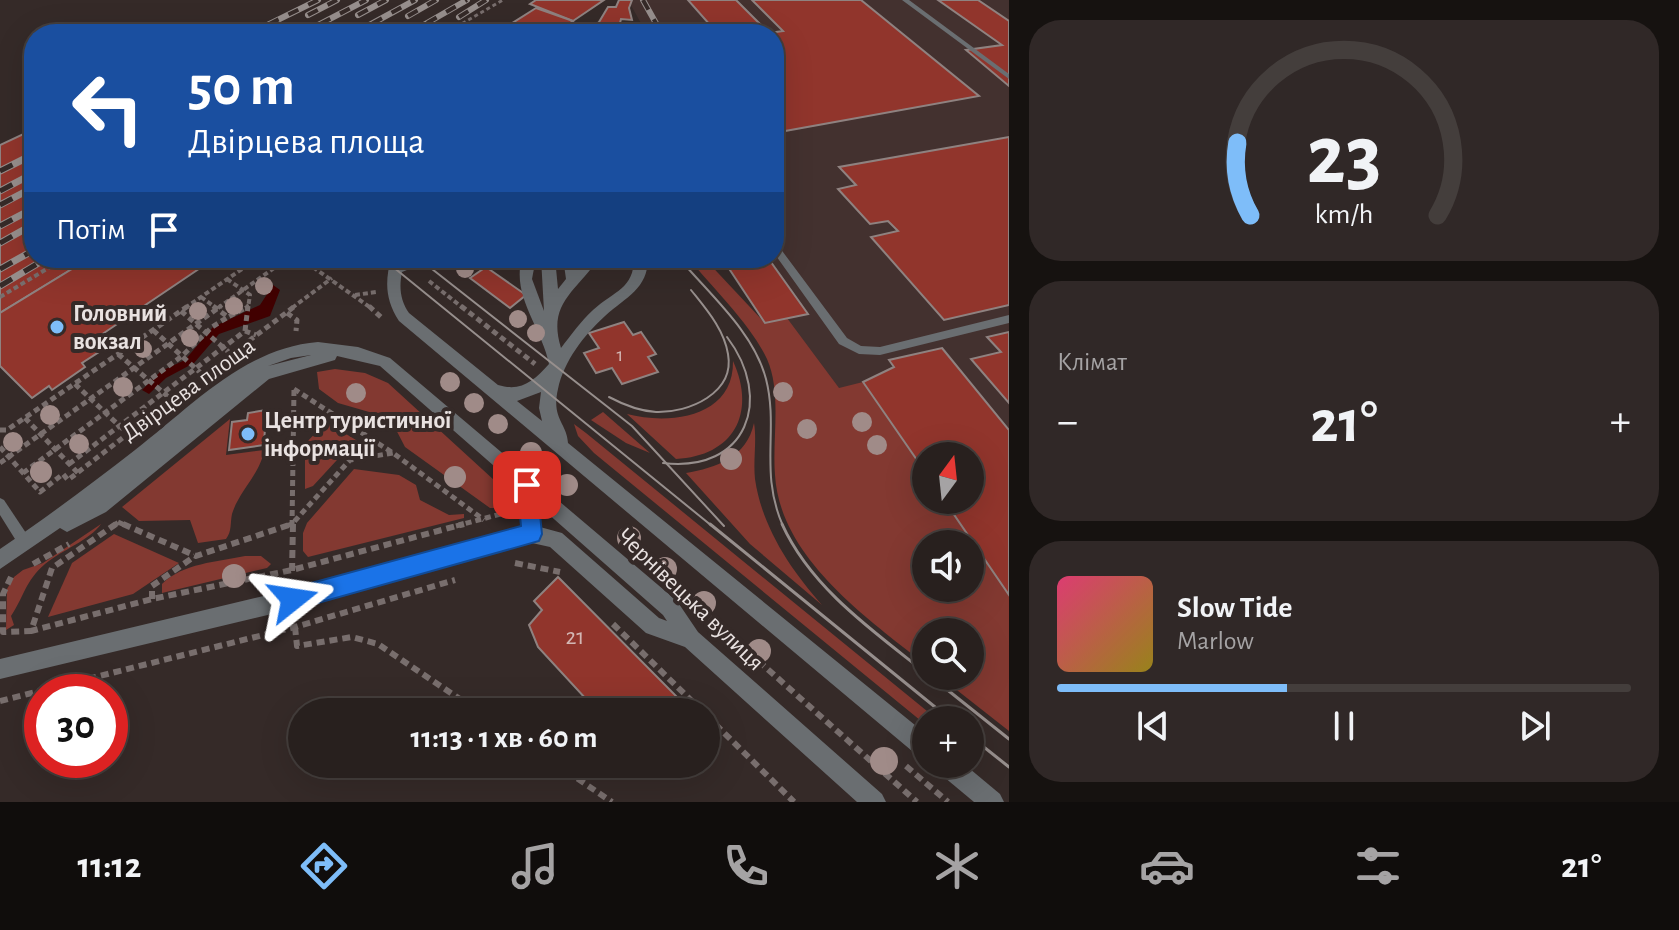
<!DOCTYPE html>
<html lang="uk">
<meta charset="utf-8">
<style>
:root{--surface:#28201e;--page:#302827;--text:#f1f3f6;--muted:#a5a3a4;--line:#443e3c;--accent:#7ebdf9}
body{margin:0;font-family:"Alegreya Sans",sans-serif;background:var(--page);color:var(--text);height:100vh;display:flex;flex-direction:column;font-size:30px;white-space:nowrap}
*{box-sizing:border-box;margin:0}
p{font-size:26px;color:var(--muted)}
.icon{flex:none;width:44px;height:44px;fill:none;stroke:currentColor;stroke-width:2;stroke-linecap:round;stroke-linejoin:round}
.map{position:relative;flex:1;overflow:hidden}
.sheet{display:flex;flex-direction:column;gap:20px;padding:20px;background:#161210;width:670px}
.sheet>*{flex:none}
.banner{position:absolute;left:24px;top:24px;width:760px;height:244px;border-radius:32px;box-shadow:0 8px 32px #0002,0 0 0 2px var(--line);background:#1a4fa0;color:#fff;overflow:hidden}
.needle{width:52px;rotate:15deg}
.controls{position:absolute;left:912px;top:442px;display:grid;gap:16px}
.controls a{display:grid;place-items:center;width:72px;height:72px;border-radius:50%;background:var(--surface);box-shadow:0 8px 32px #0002,0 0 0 2px var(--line);font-size:40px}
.speed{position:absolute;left:24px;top:674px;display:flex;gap:16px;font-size:40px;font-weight:700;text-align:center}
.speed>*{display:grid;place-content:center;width:104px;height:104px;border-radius:50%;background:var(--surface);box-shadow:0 8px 32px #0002,0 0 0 2px var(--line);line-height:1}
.speed .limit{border:12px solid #d22;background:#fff;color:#111}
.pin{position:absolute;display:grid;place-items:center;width:68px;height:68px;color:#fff;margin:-34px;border-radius:16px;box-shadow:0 4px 12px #0006}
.me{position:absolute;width:88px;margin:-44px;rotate:75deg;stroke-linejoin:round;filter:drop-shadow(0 0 6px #0008)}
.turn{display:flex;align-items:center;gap:28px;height:168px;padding:0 32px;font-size:36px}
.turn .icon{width:104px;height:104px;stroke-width:2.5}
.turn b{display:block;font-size:56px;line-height:68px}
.then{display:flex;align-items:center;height:76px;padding:0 32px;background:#0003;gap:16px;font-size:30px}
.big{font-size:60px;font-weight:700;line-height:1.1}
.sheet .widget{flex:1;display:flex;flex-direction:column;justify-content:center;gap:12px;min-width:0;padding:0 28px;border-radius:32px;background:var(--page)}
.sheet .dial{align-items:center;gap:0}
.dial svg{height:208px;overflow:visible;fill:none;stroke:var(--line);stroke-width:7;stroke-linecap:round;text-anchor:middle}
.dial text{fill:var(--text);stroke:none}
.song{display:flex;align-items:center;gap:24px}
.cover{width:96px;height:96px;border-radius:12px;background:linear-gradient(135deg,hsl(340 70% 55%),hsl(50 70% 35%))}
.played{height:8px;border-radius:4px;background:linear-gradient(90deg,var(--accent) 40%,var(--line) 40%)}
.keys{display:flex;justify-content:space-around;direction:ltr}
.heat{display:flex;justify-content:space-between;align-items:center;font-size:44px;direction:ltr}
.trip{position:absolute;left:288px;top:698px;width:432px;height:80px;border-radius:40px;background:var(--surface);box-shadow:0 8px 32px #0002,0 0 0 2px var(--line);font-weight:700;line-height:80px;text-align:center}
.dock{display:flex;height:128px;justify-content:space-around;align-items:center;background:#100d0c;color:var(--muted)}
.dock .icon{width:56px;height:56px}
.dock .active{color:var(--accent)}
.dock b{font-size:36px;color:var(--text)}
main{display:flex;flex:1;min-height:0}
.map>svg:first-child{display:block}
.built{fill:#43312f;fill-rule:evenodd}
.green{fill:#833931;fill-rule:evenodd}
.water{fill:#410000}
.building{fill:#91352c;stroke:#8f8280;stroke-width:2}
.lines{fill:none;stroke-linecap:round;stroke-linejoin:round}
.path-far3{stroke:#786e6d;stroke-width:3;stroke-dasharray:4 3;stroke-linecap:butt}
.path-far2{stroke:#786e6d;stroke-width:4;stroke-dasharray:5 3;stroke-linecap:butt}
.path-far1{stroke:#786e6d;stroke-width:5;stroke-dasharray:6 4;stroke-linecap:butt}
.path{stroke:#786e6d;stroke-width:6;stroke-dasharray:8 5;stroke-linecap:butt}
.lane{fill:#6a6e71;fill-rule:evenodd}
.street{fill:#6a6e71;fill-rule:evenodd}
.tram-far1{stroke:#978f8d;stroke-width:2}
.tram{stroke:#978f8d;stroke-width:3}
.rail-far1-casing{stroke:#978f8d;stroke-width:6}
.rail-casing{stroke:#978f8d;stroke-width:7}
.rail-far1{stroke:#352a28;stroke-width:4;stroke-dasharray:11;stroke-linecap:butt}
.rail{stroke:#352a28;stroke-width:5;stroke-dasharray:14;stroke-linecap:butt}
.tree{fill:#a08b88}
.route{fill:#1a73e8;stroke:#114b97;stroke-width:2}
.poi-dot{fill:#7ebdf9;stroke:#352a28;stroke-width:3}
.labels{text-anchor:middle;stroke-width:8;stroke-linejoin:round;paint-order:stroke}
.number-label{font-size:20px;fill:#d3b7b4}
.poi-label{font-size:24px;font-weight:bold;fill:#e9e2e1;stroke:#352a28;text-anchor:start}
.street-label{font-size:24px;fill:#e9e2e1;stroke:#352a28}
.near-number-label{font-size:24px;fill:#d3b7b4}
</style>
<main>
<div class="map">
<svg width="1009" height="802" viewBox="0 0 1009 802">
<rect width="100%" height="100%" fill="#352a28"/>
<!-- built -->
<path class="built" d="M628 0H1009V726L970 676V632H926L782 350 722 258H774V34H647ZM926 456H970V500H926ZM926 544H970V588H926Z"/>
<!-- green -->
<g class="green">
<path d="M688 258H704L765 323 787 318 839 388 863 382 926 473V500H944L1009 595V731L939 676H970V632H926V665C867 618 780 558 775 475 772 438 782 393 767 359 751 325 713 288 688 258ZM926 544H970V588H926Z"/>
<path d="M733 361C757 414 733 456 676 459L627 414C669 425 734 418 733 361Z"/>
<path d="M335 369 365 373 388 383 506 491 511 508H490L405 447 390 418 338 403 319 389 317 372Z"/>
<path d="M603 412 650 453 626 443 591 420Z"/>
<path d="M230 419 226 455 264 450C261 473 239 491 232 514 230 524 232 531 226 539L198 543 190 520 139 521 122 507Z"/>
<path d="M326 422 361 443 362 446 358 449 348 448 313 486 305 489V444Z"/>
<path d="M754 423C757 440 753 460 755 479 762 527 790 569 822 605L750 544 686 473C716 468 747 457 754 423Z"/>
<path d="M574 424 586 433 938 720H926V725L594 453 578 436Z"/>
<path d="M354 469 399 475 416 485 420 500 449 515 464 514V518L308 557 303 551V533L307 523Z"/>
<path d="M101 524C90 540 62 550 45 564 25 581 24 597 11 616L14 625 6 630 7 589 14 577 23 570 43 563Z"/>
<path d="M114 534 179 563 133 594 48 617 72 563Z"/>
<path d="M245 556H261L271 564 267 568 162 593V584C183 563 217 562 245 556Z"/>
</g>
<!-- water -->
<path class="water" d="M273 285 280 290 270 316 219 334 194 363 166 378 149 394 142 390 161 371 185 360 213 327 260 305Z"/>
<!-- building -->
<g class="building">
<path d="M536 0H604L573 21 530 4Z"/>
<path d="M619 0H632L629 8 632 20 621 19 620 23 634 26H605L595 33 589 30 599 22 608 7H616Z"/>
<path d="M688 0H736L769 33 783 31 752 0H861L979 96 774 133V34H718Z"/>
<path d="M938 0H978L1009 21V86L966 50 1002 45Z"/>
<path d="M536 8 573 21 555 34H495Z"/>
<path d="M249 25 260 30 269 34H230Z"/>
<path d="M34 129V258H90L0 313V145Z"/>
<path d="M1009 137V305L944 320 871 237 898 231 888 221 870 224 838 189 856 185 839 167Z"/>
<path d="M90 258H215L92 341 102 350 82 363 85 367 52 390 49 386 32 398 0 366V313Z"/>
<path d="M722 258H768L808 314 765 323Z"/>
<path d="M486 267 526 295 510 308 470 278Z"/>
<path d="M624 322 633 335 641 332 656 354 648 357 658 372 622 384 612 368 596 373 584 353 599 348 589 333Z"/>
<path d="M1009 332V403L971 359 1001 352 987 337Z"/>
<path d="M942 348 1009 430V595L944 500H970V456H926V473L863 382 894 367 889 360Z"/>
<path d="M266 410 264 445 229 450 232 422 247 420 248 413Z"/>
<path d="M558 577 682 702 674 712H598L538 647 529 625 542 610 534 601Z"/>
</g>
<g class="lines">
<!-- path-far3 -->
<g class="path-far3">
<path d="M234 32 248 26 263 34"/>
<path d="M444 34 503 0"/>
<path d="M28 136 34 133"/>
</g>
<!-- path-far2 -->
<g class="path-far2">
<path d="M24 138 32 134"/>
<path d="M300 258 371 308"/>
<path d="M477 258 512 261"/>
<path d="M448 268 463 258"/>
<path d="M227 279 250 295 248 308"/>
<path d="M429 281 463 308"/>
<path d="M355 295 376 292"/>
<path d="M0 297 65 258"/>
<path d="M201 297 216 308"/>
<path d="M185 308 258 258"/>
<path d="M218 308 288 258"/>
<path d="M245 308 249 306"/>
<path d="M292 308 332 278"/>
</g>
<!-- path-far1 -->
<g class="path-far1">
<path d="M213 306 228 317 249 306"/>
<path d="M369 306 383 319"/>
<path d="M461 306 535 364"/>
<path d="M181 311 232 355"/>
<path d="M287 313 297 320 296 331"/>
<path d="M153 330 204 376"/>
<path d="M245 331 248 306"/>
<path d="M118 354 172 400"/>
<path d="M217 365 295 306"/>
<path d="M75 384 128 434"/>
<path d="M294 389 393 453 484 520"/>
<path d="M25 418 79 474"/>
<path d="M0 430H7L188 306"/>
<path d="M0 447 40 492 63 474 68 480 168 403"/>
<path d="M0 463 221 306"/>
<path d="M69 464 245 331 256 335"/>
<path d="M23 473 182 356 212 327 228 317"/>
<path d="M118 522 127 526"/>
<path d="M113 526 119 522"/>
<path d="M286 526 292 524 350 460 393 453"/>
<path d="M292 526 294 389"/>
<path d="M456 526 512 511"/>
</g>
<!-- path -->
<g class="path">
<path d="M116 524 52 568 31 631 152 599 292 570 464 524"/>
<path d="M123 524 196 556 292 524"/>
<path d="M515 563 560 572"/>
<path d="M33 564 69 544"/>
<path d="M292 571 293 524"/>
<path d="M11 577 3 594V632L31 631"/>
<path d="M152 599V586L195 556"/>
<path d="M700 609 917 802"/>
<path d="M613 624 703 712"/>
<path d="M295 627 297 646 352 637 378 644 479 712"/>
<path d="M0 701 295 627 455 580"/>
<path d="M706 715 794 802"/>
<path d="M556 764 612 802"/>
<path d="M906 766 948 802"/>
</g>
<!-- lane -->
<g class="lane">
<path d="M902 0H909L1009 74V79Z"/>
<path d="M774 243 777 244 847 338 861 346 880 347 1009 315V323L880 355 859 354 839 344 774 253Z"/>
<path d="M0 498 4 500 30 539 31 543 30 547 25 549 20 547 0 515Z"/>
</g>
<!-- street -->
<g class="street">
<path d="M391 258H405L404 260 431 258 429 261 402 272C399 287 400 300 409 313L498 385C521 392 534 381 549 364 542 328 511 296 522 258H536L532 279 544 311 541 258H555L558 289 566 279 563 258H577L578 265 584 258H599C576 292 547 303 561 348 571 335 581 321 593 310 614 291 634 289 634 258H648C648 289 626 297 605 316 584 335 564 361 558 389 551 419 567 423 568 443L926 734V759L918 756 399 321C385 299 385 282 391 258ZM541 392 539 408 542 421 517 401Z"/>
<path d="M318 342 358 347 390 358 677 601 698 632 882 794 886 802H857L685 647 646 633 550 547 532 543 293 609 0 679V659L293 589 522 528 519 488 380 366 337 356 335 360 269 379 106 512 67 532 60 528 0 569V549C46 518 91 484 135 450 191 407 244 348 318 342ZM311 355 268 366 291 358ZM538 505 663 615 667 621 659 618 562 533 540 527Z"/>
<path d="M935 764H964L1000 794 1004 802H974L938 772Z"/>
</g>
<!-- tram-far1 -->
<g class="tram-far1">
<path d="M382 258 712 526"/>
<path d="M418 258 632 426 724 526"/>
<path d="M679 258C709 294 754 332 766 379 779 430 759 472 783 526"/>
<path d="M609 397C624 405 639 411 656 412 689 413 735 393 728 354 724 329 706 309 691 290"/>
<path d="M663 463C747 473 774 399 727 337"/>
</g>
<!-- tram -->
<g class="tram">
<path d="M710 524 951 720"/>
<path d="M782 524C811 588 873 631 926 673"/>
<path d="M930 676 1009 739"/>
<path d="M970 736 1009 767"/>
</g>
<defs>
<g id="rail-far1">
<path d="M643 0 662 34"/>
<path d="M308 15 337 0"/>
<path d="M358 15 386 0"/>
<path d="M408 16 436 0"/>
<path d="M459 17 486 0"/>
<path d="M249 34 318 0"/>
<path d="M301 34 366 0"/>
<path d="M353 34 415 0"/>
<path d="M408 34 467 0"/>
</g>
<g id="rail">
<path d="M0 171 34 154"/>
<path d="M774 184 782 195"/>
<path d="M0 191 34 173"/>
<path d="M0 205 34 187"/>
<path d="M0 226 34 208"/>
<path d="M0 243 34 224"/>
<path d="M0 269 34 250"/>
<path d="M0 286 47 258"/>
</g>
</defs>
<!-- rail-far1 casing -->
<use href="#rail-far1" class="rail-far1-casing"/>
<!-- rail casing -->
<use href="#rail" class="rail-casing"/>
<!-- rail-far1 -->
<use href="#rail-far1" class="rail-far1"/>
<!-- rail -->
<use href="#rail" class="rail"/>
</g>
<!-- trees -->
<g class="tree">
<circle cx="465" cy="269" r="9"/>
<circle cx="264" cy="286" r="9"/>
<circle cx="234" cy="306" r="9"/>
<circle cx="198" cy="311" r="9"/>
<circle cx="518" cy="319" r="9"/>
<circle cx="536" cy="333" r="9"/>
<circle cx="190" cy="338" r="9"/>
<circle cx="143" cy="349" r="9"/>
<circle cx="450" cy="382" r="10"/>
<circle cx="123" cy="387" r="10"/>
<circle cx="783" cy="392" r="10"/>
<circle cx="356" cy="393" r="10"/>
<circle cx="474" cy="403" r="10"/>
<circle cx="50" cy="415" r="10"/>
<circle cx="862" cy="422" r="10"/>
<circle cx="498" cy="424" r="10"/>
<circle cx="807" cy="429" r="10"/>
<circle cx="13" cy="442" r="10"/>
<circle cx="79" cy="444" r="10"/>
<circle cx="877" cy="445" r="10"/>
<circle cx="531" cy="453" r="11"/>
<circle cx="731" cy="459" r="11"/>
<circle cx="41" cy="472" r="11"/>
<circle cx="455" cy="477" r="11"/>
<circle cx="567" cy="485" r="11"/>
<circle cx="629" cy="538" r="12"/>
<circle cx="665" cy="569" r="12"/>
<circle cx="234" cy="576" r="12"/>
<circle cx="704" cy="603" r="12"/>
<circle cx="759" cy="651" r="12"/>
<circle cx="884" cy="761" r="14"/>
</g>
<!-- route -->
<path class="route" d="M527 476 534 478 537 485 542 534 539 541 293 610 285 607 282 599 285 591 293 588 521 526 517 485 520 478Z"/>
<!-- markers -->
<g class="poi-dot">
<circle cx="57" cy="327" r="8"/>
<circle cx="248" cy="434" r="8"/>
</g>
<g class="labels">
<!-- number labels -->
<g class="number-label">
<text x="620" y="361">1</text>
</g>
<!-- poi labels -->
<g class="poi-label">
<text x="73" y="321">Головний<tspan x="73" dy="28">вокзал</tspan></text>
<text x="264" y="428">Центр туристичної<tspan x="264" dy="28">інформації</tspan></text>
</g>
<!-- street labels -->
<g class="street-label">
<text transform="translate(188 389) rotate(-36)" y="8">Двірцева площа</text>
<text transform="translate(691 599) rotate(44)" y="8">Чернівецька вулиця</text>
</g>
<!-- near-number labels -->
<g class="near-number-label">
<text x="575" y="644">21</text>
</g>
</g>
</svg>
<div class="controls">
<a><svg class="needle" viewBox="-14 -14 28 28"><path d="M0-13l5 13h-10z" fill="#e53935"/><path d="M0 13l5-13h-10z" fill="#a5a3a4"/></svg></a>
<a><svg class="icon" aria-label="sound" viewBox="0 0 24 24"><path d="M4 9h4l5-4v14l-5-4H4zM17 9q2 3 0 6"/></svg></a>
<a><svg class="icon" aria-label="search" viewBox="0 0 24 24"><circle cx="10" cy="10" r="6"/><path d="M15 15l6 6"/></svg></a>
<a>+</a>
</div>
<div class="speed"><div class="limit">30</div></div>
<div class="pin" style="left:527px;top:485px;background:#d93025"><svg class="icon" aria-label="arrive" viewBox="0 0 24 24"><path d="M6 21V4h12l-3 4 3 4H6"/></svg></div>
<svg class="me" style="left:293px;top:599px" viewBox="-20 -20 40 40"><path d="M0-17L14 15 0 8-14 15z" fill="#1a73e8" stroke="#fff" stroke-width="4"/></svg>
<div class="trip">11:13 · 1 хв · 60 m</div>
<div class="banner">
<div class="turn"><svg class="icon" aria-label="left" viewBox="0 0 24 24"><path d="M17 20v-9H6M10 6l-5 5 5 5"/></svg><div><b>50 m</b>Двірцева площа</div></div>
<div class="then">Потім<svg class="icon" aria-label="arrive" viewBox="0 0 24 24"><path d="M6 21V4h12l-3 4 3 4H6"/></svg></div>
</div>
</div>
<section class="sheet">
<div class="widget dial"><svg viewBox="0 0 100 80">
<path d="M14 69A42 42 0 1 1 86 69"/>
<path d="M14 69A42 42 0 0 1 9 41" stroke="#7ebdf9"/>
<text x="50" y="56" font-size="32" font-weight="700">23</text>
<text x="50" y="72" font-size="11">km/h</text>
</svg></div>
<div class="widget"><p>Клімат</p>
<div class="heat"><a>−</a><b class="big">21°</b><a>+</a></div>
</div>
<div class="widget">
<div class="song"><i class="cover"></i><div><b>Slow Tide</b><p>Marlow</p></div></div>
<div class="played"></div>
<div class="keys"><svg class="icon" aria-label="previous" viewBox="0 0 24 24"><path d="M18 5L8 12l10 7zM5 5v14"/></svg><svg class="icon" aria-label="pause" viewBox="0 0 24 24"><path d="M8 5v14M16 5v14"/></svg><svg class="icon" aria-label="next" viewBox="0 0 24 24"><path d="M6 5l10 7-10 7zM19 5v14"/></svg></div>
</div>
</section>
</main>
<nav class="dock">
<b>11:12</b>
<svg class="icon active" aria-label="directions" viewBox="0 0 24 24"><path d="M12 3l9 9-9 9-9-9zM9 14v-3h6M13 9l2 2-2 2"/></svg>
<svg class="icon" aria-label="music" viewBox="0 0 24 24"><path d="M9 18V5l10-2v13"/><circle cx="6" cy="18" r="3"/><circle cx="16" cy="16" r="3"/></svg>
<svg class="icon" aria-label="phone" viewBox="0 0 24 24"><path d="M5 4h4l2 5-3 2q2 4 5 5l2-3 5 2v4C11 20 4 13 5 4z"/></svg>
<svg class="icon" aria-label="climate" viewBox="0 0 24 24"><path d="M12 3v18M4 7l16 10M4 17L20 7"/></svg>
<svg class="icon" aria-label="car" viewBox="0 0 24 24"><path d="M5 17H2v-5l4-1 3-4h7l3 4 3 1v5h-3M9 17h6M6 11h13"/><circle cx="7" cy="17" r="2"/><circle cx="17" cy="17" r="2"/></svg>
<svg class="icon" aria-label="filters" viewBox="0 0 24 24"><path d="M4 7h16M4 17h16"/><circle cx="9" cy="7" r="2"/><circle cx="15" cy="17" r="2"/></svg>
<b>21°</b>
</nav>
